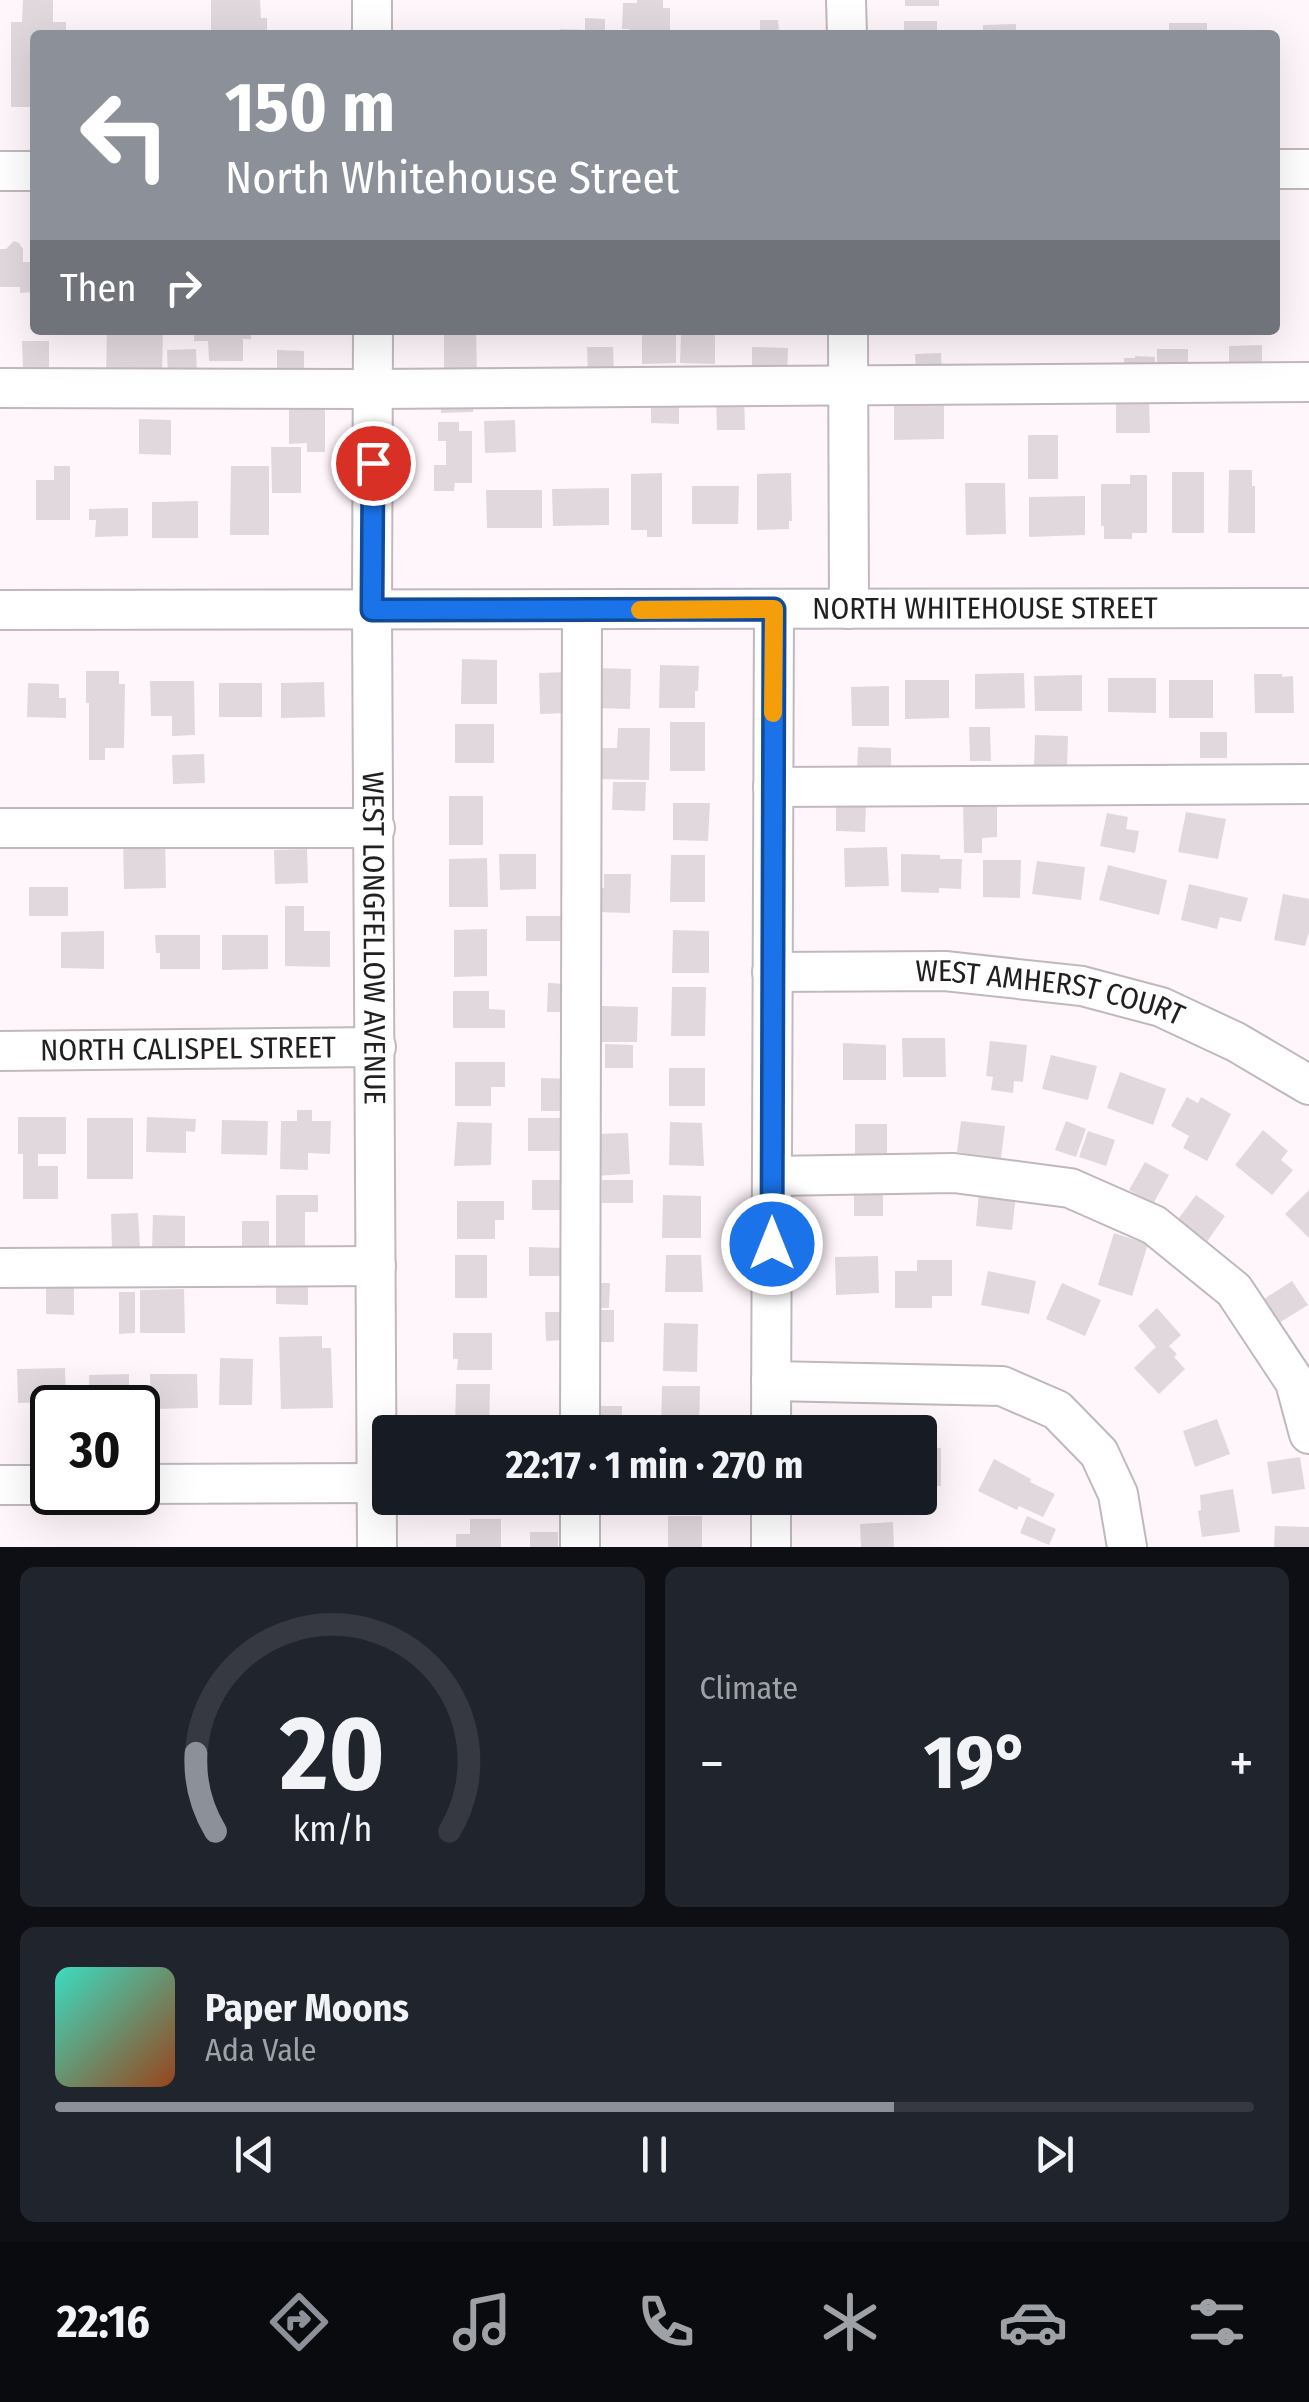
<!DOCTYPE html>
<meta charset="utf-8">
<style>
:root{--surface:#171b24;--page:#20242c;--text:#f1f3f6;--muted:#9ea1a6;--line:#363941;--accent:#8c9099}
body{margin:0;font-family:"Fira Sans Condensed",sans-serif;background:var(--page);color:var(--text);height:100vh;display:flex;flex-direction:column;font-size:38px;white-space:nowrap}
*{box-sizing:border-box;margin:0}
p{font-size:32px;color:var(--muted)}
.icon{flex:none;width:55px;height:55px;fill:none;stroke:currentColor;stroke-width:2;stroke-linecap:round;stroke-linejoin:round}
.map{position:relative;height:1547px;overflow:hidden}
.drawer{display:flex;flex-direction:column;gap:20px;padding:20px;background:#0d0f14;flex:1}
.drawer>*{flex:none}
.hud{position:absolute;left:30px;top:30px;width:1250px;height:305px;border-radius:10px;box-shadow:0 10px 40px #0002;background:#8c9099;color:#fff;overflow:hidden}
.speed{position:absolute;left:30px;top:1385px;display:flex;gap:20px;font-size:50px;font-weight:700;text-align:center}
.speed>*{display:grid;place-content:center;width:130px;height:130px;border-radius:50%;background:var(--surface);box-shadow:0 10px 40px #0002;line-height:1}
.speed .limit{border:5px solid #111;border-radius:15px;background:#fff;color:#111}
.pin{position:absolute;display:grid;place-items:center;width:85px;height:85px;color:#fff;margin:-42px;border:5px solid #fff;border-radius:50%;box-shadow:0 2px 10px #0007}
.me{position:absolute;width:110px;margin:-55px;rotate:0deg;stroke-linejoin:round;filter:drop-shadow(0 0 8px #0008)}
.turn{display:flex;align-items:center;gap:35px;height:210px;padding:0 30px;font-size:45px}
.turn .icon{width:130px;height:130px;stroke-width:2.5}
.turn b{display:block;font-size:70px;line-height:85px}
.then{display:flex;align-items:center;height:95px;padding:0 30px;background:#0003;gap:20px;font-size:38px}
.big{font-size:75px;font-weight:700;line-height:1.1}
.drawer .card{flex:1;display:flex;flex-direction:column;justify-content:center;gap:15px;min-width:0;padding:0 35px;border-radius:15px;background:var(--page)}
.drawer .dial{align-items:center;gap:0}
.dial svg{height:260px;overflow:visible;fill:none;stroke:var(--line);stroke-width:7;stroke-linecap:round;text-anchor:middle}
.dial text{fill:var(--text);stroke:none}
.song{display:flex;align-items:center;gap:30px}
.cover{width:120px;height:120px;border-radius:15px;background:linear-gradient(135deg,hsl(170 70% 55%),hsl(20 70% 35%))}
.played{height:10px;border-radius:5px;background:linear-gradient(90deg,var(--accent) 70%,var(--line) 70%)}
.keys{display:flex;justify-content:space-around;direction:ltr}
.heat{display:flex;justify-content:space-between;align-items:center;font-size:55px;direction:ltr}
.drawer .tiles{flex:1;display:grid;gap:20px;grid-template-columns:1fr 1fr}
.card:last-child{grid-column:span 2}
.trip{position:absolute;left:372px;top:1415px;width:565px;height:100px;border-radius:10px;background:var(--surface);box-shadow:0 10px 40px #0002;font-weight:700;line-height:100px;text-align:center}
.dock{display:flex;height:160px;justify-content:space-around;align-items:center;background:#090b0e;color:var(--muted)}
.dock .icon{width:70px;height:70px}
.dock .active{color:var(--accent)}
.dock b{font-size:45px;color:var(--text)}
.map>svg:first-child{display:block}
.building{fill:#e1d8de}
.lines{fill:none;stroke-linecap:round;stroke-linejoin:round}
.minor-casing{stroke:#c1b8be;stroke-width:42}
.minor{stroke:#fff;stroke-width:38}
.route-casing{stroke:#114b97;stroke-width:25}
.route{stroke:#1a73e8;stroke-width:18}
.slow{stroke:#f59e0b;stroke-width:18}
.labels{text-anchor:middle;stroke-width:9;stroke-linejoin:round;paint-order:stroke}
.street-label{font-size:30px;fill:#221f21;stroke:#fff}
</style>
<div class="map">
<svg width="1309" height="1547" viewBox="0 0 1309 1547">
<rect width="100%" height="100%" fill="#fff6fb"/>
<!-- building -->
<g class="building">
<path d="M23 0H53V22H66V35H35V107H11V22H22Z"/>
<path d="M211 0H260L261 18H267V35H211Z"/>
<path d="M637 0H663V8H670V31H647V35H629V29H622L623 3H637Z"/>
<rect x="905" y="0" width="34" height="6"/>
<path d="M585 18 605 19V35H560V29L585 30Z"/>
<path d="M760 20H778L779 30H790V35H760Z"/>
<rect x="904" y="21" width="33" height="14"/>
<rect x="1169" y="23" width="38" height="12"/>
<path d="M1016 24V35H983V25Z"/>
<path d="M14 241 19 243 23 249V262H35V292L20 293V287H0V249H6Z"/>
<path d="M107 330 163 331 162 376 106 375Z"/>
<path d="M194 330H251V339H243V361H209L208 341H194Z"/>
<path d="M444 330H476L477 375H444Z"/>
<path d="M642 330H676V363L642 364Z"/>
<path d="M681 334H715V364L680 363Z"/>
<path d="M22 341H49V368L23 369Z"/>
<path d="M1262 345V372L1229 373V346Z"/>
<path d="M587 347H613L614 376 588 377Z"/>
<path d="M752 347 788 348 787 375 752 374Z"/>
<path d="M196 349 197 376 168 377 167 350Z"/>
<rect x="1157" y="349" width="31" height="25"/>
<path d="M277 350 304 351V377L277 376Z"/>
<path d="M941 353 942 371 916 372 915 354Z"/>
<path d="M1135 356 1155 357 1154 374 1124 373V358H1135Z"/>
<path d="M473 392V412L441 413 440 393Z"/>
<path d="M744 393 745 430H717L716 394Z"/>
<path d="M651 395H679V424L651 423Z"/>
<path d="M944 398V439L894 440V399Z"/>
<path d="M1149 402 1150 433H1116V403Z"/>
<path d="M325 408V452H307V443L289 444V409Z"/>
<path d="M139 419 171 420V455L139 454Z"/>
<path d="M515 420 516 452 485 453 484 421Z"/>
<path d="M438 422H459V431H472V483H455L454 491H434V465H446V441H438Z"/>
<rect x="1028" y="435" width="30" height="44"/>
<path d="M271 447H301V493H272Z"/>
<path d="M54 466H70V520H36V480H54Z"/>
<path d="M231 466H269V535H230Z"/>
<path d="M1229 470H1252V486H1255V533H1228Z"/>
<rect x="1172" y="472" width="32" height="61"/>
<path d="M662 473V537H647V530H631V474Z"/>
<path d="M791 473 792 521H789V529L757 530V474Z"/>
<path d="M1130 475H1147V533H1132V539H1104V526H1101V484H1130Z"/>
<path d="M965 483H1005L1006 534 966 535Z"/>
<path d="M692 486H739L738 524H692Z"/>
<path d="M609 488V525L553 526 552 489Z"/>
<path d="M486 490H542V528H487Z"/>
<path d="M1085 496V535L1029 537V497Z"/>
<path d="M198 501V538H152V502Z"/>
<path d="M128 508V536L95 537 96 520H89V509Z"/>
<path d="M462 659 497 660V704H461Z"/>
<path d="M660 665 699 666 698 691H695V708H659Z"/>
<path d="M597 668 631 669 630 709 596 708Z"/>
<path d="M86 671H119V684H125L124 748H105V760H89V703H86Z"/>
<path d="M568 672V713L540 714 539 673Z"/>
<path d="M1024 673 1025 708 975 709V674Z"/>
<path d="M1254 674H1282V677L1293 676 1294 713H1255Z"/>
<path d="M1082 675V711H1035L1034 676Z"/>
<path d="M1108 678H1156V713L1108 712Z"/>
<path d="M905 680H949V718L905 719Z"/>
<rect x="1169" y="680" width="44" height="38"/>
<path d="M150 681H194L195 735 172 736V716H151Z"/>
<path d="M324 682 325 717 281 718V683Z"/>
<path d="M28 683 59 684V698H66V718L27 717Z"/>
<rect x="219" y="683" width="43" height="34"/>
<path d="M889 686V726H852L851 687Z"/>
<rect x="670" y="722" width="35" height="49"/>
<rect x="455" y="724" width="39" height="39"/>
<path d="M969 727H990L991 761H970Z"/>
<path d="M618 728H650L649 780 596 779 597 748H617Z"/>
<rect x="1200" y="732" width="27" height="26"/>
<path d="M1035 735 1068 736 1067 769 1034 768Z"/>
<path d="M858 747 891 748V771H857Z"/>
<path d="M204 754 205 783 173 784 172 755Z"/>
<path d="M613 782H646L645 811 612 810Z"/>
<rect x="449" y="796" width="34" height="49"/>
<path d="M963 802H997V837L982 838V853H964Z"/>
<path d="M673 803H710L708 841 673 840Z"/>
<path d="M836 803 866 804 865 832 836 831Z"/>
<path d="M1186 812 1226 819 1218 859 1178 852Z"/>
<path d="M1107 813 1128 817 1126 829 1139 831 1135 853 1100 846Z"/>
<path d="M165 838 166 888 124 889 123 839Z"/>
<path d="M887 847 889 886 845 887 844 848Z"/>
<path d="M307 849 308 883 275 884 274 850Z"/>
<path d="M499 854H536V889L500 890Z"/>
<path d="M901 854 940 855V859H962L961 889 939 888V893L901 892Z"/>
<path d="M671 855H705V902H670Z"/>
<path d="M487 858 488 907H449V859Z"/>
<path d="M983 860H1021L1020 898 983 897Z"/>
<path d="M1037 861 1085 867 1081 900 1032 894Z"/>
<path d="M1108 865 1167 880 1159 915 1099 900Z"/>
<path d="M604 874H631L630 913 598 912 599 888H604Z"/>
<path d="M1189 884 1248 898 1241 922 1220 917 1217 929 1181 920Z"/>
<rect x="29" y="887" width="39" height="29"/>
<path d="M1283 894 1309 899V932L1305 946 1274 940Z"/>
<path d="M285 906H304V931H330V967L285 966Z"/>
<path d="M526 916H561L560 941H526Z"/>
<path d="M487 929V976L454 977V930Z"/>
<path d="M673 930 709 931V973H672Z"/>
<path d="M104 931V969L61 968V932Z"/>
<path d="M155 935H200V969H160V953H156Z"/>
<path d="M222 935H268V969L222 970Z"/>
<path d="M548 983 570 984 569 1012H547Z"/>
<path d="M672 987H706L705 1036H671Z"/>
<path d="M453 991H489V1009L505 1010V1028H453Z"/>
<path d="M602 1006 638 1007 637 1042H601Z"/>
<path d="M902 1038H945L946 1077H903Z"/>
<path d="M990 1041 1027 1045 1023 1082 1014 1081 1013 1093 991 1090 993 1077 986 1076Z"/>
<path d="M843 1043 886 1045V1080H843Z"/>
<path d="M605 1044 633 1045V1068H605Z"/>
<path d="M1051 1055 1097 1066 1088 1100 1042 1089Z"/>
<path d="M455 1062H505V1087H491V1106H455Z"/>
<rect x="669" y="1068" width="36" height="38"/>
<path d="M1120 1072 1166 1089 1153 1125 1107 1108Z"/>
<path d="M541 1078 570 1079 569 1111H541Z"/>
<path d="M1187 1097 1198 1103 1201 1097 1231 1114 1207 1161 1183 1148 1189 1136 1171 1126Z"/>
<path d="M297 1110H312V1121H331L330 1154 308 1153V1170L280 1169 281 1121H297Z"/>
<path d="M18 1117H66V1154H38V1166H58V1199H23V1154H18Z"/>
<path d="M147 1117 196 1119 195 1132 186 1131V1153L146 1152Z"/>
<rect x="87" y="1118" width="46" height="61"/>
<path d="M528 1118H562L561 1151H528Z"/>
<path d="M222 1120 268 1121 267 1155 221 1154Z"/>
<path d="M961 1121 1005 1126 1001 1158 957 1152Z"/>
<path d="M1066 1121 1086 1129 1076 1157 1055 1150Z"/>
<path d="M457 1122 492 1123 491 1165 454 1166Z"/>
<path d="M670 1122 702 1123 704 1166 669 1165Z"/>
<rect x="855" y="1124" width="32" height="34"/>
<path d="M1263 1130 1288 1151 1281 1160 1293 1170 1272 1195 1235 1165Z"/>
<path d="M1088 1131 1115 1140 1106 1166 1079 1157Z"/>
<path d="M628 1133 630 1174 594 1176 593 1134Z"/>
<path d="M1145 1162 1169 1175 1153 1204 1129 1190Z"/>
<rect x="532" y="1180" width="33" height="30"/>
<rect x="602" y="1180" width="31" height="23"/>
<path d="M1309 1190V1238L1285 1214Z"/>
<path d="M979 1191 1016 1195 1012 1230 976 1226Z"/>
<rect x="854" y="1194" width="29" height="22"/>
<path d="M276 1195H318V1212H305V1249H276Z"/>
<path d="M663 1195 701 1196V1238H662Z"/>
<path d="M1196 1195 1225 1216 1206 1243 1176 1222Z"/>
<path d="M457 1201H504V1220H495V1239H457Z"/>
<path d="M138 1213 140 1248 112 1249 111 1214Z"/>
<path d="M153 1215 185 1216V1252L152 1251Z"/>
<rect x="242" y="1221" width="27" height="29"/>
<path d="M1114 1233 1148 1244 1132 1296 1098 1285Z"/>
<path d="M529 1247 562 1248 561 1276H529Z"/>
<rect x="455" y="1255" width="32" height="43"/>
<path d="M666 1255H701L703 1292H665Z"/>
<path d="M878 1256 879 1293 836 1295 835 1257Z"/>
<path d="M917 1260H952V1296H932V1308H895V1271H917Z"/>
<path d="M988 1271 1036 1281 1029 1314 981 1305Z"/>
<path d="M276 1274 308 1275V1305L276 1304Z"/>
<path d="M46 1276H74V1315L46 1314Z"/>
<path d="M1292 1281 1308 1305 1279 1323 1264 1299Z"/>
<path d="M592 1283H610L609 1308H591Z"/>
<path d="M1062 1283 1101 1300 1085 1336 1046 1319Z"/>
<path d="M184 1289 185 1333H140V1290Z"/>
<path d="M119 1292H135V1333L119 1334Z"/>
<path d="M1157 1308 1181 1335 1169 1346 1177 1354 1174 1357 1185 1369 1159 1394 1134 1368 1156 1347 1138 1326Z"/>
<path d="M589 1310H614V1342H590Z"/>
<path d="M545 1312H564L566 1340 546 1341Z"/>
<path d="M664 1323 698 1324 697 1372 663 1371Z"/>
<path d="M453 1333H492V1370H457L458 1359H453Z"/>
<path d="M322 1336V1348H331L333 1408 281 1409 279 1337Z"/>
<path d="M220 1358 253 1359 252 1405H219Z"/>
<path d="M65 1368 66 1402 18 1403 17 1369Z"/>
<path d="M129 1374V1405L90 1406 89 1375Z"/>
<path d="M150 1374H197L198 1408 151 1409Z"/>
<path d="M456 1384H490L489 1431H455Z"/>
<path d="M662 1386H700L699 1429H685V1432H661Z"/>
<rect x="591" y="1406" width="31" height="26"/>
<path d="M1217 1419 1230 1454 1195 1467 1183 1431Z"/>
<rect x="920" y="1448" width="21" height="38"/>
<path d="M1300 1457 1305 1489 1272 1494 1267 1462Z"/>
<path d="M994 1459 1031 1479 1030 1482 1055 1494 1043 1517 1019 1506 1017 1510 978 1491Z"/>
<path d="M1233 1489 1240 1532 1202 1537 1198 1511 1201 1510 1200 1495Z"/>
<path d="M456 1498H494V1502L456 1501Z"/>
<path d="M665 1498H702V1503L665 1501Z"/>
<rect x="668" y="1516" width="34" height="31"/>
<path d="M1027 1516 1056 1529 1049 1545 1020 1533Z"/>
<path d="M470 1519H501V1547H456V1534H470Z"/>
<path d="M893 1522 894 1547H861L860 1524Z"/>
<path d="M1275 1526 1309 1527V1547H1274Z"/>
<rect x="530" y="1532" width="28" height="15"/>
</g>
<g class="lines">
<defs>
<g id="minor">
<path d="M372 0V35"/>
<path d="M846 0 847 35"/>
<path d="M1275 169H1309"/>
<path d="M0 171H35"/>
<path id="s1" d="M373 330 372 610 377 1547"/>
<path d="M848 330 849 609"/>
<path d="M0 388 373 389 1309 382"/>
<path id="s2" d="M0 610 1309 608"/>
<path d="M773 787 1309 784"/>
<path d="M0 828H375"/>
<path id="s3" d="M772 972 945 971 1082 986 1161 1007 1236 1042 1309 1085"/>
<path id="s4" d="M0 1051 376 1047"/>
<path d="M772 1176 954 1173 1070 1188 1154 1225 1234 1290 1295 1382 1309 1434"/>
<path d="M0 1268 376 1266"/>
<path d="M771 1381 1002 1386 1057 1410 1099 1453 1118 1494 1127 1547"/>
<path d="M580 1432 582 610"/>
<path d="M771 1432 774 609"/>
<path d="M138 1484 377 1483"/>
<path d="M0 1485H52"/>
<path d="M580 1547V1498"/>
<path d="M771 1547V1498"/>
</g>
</defs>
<!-- minor casing -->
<use href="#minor" class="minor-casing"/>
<!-- minor -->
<use href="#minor" class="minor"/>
</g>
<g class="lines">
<defs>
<path id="route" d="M373 463 372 610 774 609 772 1244"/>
</defs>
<!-- route casing -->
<use href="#route" class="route-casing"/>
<!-- route -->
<use href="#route" class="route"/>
<!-- slow -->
<path class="slow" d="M640 610 774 609 773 713"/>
</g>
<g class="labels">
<!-- street labels -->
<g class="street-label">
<text dy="10" stroke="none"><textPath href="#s2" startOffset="985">NORTH WHITEHOUSE STREET</textPath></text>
<text dy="10" stroke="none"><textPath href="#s1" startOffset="608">WEST LONGFELLOW AVENUE</textPath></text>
<text dy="10" stroke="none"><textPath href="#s3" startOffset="280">WEST AMHERST COURT</textPath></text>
<text dy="10" stroke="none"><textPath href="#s4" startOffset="188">NORTH CALISPEL STREET</textPath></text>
</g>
</g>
</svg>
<div class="speed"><div class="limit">30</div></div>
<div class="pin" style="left:373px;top:463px;background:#d93025"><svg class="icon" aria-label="arrive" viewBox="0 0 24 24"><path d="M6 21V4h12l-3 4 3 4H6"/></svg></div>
<svg class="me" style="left:772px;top:1244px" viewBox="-20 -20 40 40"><circle r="17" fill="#1a73e8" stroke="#fff" stroke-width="3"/><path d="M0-11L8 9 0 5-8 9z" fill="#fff"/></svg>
<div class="trip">22:17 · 1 min · 270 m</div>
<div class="hud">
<div class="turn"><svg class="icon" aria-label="left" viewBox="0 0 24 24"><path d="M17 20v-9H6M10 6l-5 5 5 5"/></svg><div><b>150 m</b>North Whitehouse Street</div></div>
<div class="then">Then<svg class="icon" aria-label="right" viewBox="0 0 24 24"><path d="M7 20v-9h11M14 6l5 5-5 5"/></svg></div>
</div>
</div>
<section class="drawer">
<div class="tiles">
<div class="card dial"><svg viewBox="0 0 100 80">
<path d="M14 69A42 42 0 1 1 86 69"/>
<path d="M14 69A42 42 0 0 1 8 45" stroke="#8c9099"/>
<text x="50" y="56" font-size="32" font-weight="700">20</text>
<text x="50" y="72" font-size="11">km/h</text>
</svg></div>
<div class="card"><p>Climate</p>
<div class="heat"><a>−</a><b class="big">19°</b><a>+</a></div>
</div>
<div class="card">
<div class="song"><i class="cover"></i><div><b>Paper Moons</b><p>Ada Vale</p></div></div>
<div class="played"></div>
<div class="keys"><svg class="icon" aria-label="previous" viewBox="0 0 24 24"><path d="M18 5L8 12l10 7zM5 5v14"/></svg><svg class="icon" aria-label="pause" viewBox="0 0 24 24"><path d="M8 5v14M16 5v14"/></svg><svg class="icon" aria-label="next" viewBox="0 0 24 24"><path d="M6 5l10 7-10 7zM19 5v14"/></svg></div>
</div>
</div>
</section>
<nav class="dock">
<b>22:16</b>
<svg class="icon active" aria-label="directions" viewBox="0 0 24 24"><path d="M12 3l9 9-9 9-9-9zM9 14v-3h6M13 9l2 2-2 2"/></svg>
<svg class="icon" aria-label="music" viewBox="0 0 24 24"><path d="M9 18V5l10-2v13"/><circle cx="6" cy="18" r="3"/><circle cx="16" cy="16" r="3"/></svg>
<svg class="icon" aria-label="phone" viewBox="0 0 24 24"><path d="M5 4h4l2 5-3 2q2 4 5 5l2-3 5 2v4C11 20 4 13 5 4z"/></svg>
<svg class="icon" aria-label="climate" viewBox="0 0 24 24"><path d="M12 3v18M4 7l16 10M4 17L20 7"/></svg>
<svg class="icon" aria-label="car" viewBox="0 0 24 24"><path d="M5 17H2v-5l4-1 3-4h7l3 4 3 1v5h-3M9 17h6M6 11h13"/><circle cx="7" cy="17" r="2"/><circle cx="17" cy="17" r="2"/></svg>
<svg class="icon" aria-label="filters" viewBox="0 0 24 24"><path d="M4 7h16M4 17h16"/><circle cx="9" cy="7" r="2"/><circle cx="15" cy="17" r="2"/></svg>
</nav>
